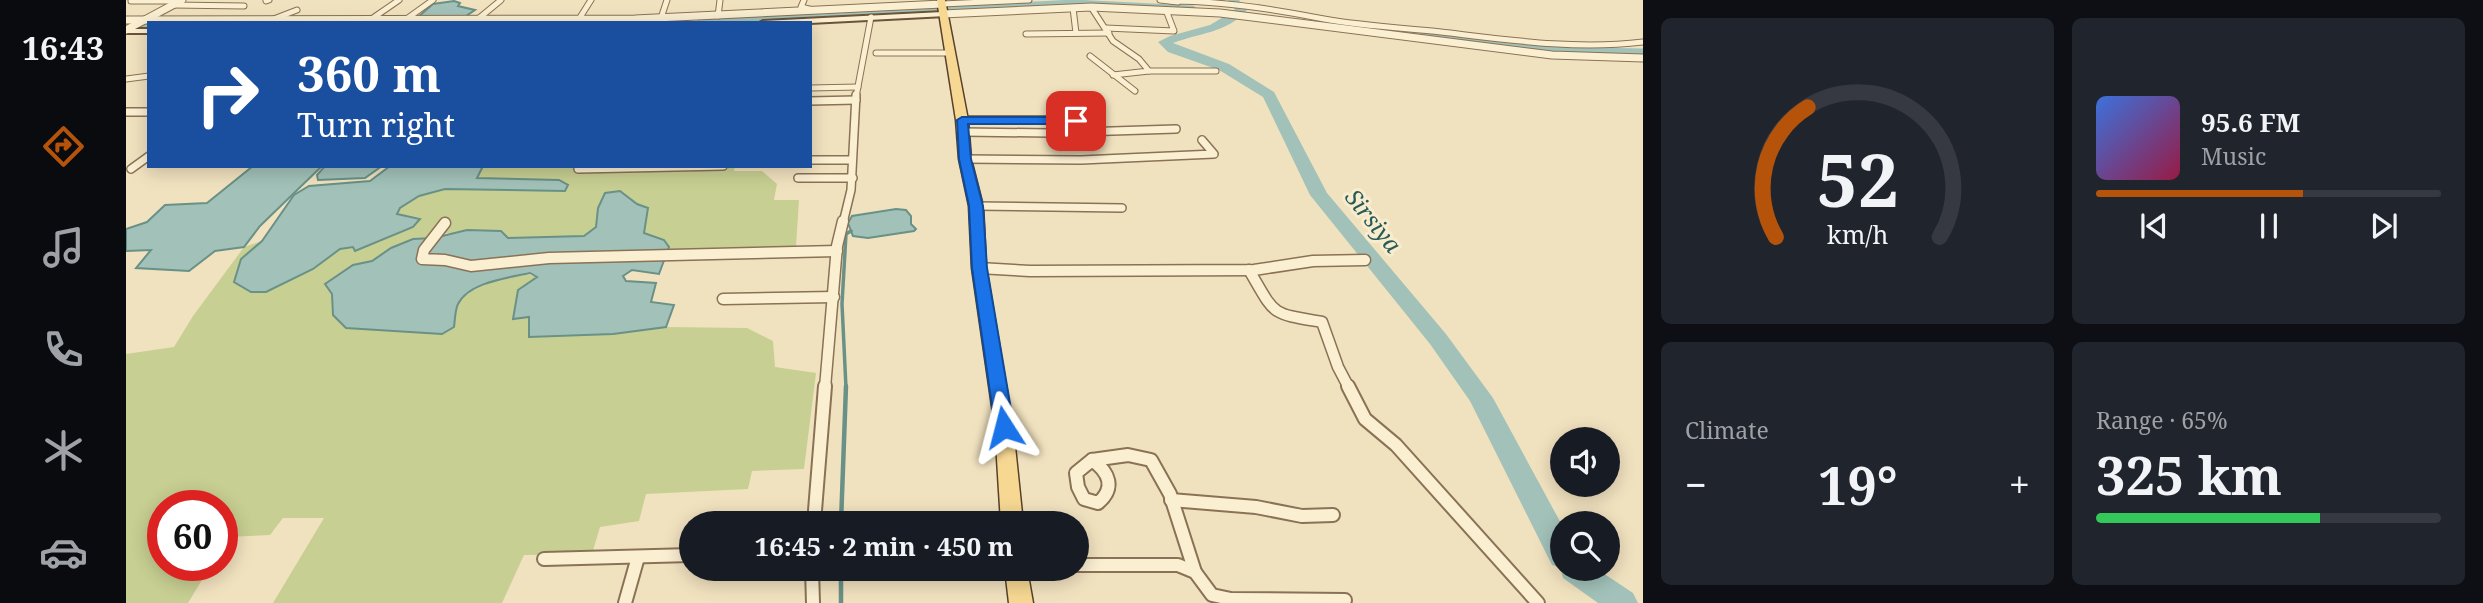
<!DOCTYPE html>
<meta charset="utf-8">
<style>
:root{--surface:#171b24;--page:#20242c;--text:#f1f3f6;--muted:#9ea1a6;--line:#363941;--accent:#b45309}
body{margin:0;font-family:"Noto Serif",serif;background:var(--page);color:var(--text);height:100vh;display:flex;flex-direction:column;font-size:26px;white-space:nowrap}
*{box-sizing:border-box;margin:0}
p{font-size:23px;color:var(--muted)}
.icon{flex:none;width:38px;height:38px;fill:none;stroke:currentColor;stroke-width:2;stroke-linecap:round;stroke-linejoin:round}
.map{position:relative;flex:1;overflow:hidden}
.panel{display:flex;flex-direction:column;gap:18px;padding:18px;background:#0d0f14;width:840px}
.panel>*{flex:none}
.guide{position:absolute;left:21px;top:21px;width:665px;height:147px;border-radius:0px;box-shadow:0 4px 18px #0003;background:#1a4fa0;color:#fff;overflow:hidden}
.buttons{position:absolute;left:1424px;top:427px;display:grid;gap:14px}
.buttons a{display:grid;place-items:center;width:70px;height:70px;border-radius:50%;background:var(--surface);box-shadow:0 4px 18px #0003;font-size:35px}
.speed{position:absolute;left:21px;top:490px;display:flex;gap:14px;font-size:35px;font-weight:700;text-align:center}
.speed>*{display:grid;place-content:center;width:91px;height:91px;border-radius:50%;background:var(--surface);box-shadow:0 4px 18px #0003;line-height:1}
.speed .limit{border:10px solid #d22;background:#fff;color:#111}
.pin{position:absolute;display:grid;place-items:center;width:60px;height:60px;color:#fff;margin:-30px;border-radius:14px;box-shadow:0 4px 10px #0006}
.me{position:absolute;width:77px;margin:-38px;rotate:351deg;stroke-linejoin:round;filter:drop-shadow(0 0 5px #0008)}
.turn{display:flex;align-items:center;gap:24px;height:147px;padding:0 35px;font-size:32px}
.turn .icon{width:91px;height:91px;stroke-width:2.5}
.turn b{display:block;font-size:49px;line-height:60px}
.big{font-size:52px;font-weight:700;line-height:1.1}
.panel .widget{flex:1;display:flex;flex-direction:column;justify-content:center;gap:10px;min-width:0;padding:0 24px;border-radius:10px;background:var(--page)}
.panel .dial{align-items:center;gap:0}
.dial svg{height:182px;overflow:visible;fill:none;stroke:var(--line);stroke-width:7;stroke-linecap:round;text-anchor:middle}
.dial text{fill:var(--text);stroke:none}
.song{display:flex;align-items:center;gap:21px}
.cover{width:84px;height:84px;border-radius:10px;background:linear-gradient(135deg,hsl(220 70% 55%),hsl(340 70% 35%))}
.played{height:7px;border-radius:4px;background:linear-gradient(90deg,var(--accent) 60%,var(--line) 60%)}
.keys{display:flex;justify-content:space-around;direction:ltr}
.heat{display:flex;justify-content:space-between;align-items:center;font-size:38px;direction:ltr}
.charge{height:10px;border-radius:5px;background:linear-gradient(90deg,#34c759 65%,var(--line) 0)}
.panel .tiles{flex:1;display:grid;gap:18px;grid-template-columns:repeat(2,1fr)}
.trip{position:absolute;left:553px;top:511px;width:410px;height:70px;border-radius:35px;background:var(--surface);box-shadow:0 4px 18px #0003;font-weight:700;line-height:70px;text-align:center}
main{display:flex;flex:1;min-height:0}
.menu{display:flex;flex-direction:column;width:126px;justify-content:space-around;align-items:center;background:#090b0e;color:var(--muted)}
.menu .icon{width:49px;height:49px}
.menu .current{color:var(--accent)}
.menu b{font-size:32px;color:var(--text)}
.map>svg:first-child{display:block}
.green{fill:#c8cf92}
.water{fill:#a2c2b9;stroke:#699187;stroke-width:2}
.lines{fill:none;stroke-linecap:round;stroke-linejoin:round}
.stream-far1{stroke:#699187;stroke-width:3.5}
.stream{stroke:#699187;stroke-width:4.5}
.canal{stroke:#a2c2b9;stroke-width:7}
.river{fill:#a2c2b9;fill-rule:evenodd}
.minor-far3-casing{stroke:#8a7256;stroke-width:7}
.minor-far2-casing{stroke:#8a7256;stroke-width:10}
.minor-far1-casing{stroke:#8a7256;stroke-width:13}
.minor-casing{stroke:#8a7256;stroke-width:16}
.tertiary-casing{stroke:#8a7256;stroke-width:9}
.secondary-casing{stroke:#6c5339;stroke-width:4}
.primary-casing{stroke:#58402b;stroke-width:3}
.minor-far3{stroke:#fbefd2;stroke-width:5}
.minor-far2{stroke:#fbefd2;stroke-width:7}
.minor-far1{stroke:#fbefd2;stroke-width:10}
.minor{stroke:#fbefd2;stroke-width:12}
.tertiary{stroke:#fbefd2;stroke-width:7}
.secondary{fill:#fbefd2;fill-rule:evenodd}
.primary{fill:#f7d893;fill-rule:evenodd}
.route{fill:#1a73e8;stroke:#114b97;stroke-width:2}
.labels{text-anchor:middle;stroke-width:6;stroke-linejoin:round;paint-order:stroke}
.water-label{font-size:23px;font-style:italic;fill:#2a5a57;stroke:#f8eccf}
</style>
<main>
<nav class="menu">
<b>16:43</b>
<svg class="icon current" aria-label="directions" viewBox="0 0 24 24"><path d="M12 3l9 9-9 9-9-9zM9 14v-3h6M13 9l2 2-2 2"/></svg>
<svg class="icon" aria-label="music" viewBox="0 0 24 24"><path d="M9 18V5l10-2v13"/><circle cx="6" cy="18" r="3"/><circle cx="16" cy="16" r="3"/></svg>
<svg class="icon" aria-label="phone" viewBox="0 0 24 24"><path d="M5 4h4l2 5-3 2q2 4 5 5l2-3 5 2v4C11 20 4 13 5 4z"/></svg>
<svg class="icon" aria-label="climate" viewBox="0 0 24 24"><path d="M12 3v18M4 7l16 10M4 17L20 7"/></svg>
<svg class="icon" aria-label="car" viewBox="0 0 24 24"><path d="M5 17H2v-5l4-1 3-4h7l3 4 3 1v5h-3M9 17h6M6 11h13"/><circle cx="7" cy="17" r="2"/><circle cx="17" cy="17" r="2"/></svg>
</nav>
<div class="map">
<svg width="1517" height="603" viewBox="0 0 1517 603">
<rect width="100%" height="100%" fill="#f1e2bf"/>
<!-- green -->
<path class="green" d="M357 166H609L608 171H636L651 184 648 200H673L670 246 542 251 538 240 517 233 522 208 511 204 494 191 472 209 470 227 459 236 427 238H382L321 233 265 248 246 261 227 265 199 284 206 294 207 315 220 328 265 331 328 327C329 320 329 311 331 305 340 287 395 269 411 277L387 319 403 317 404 337 487 334 540 327 621 328 647 341 649 367 690 373 678 469 626 471 622 489 520 494 513 521 474 527 466 554 398 555 376 603H147L198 518H157L144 535 101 537 96 546V506H37V565H85L62 603H0V354L48 347 67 316 118 247 136 241 115 259 187 269 214 249 227 247 228 251 286 227 293 219 270 214 273 208 293 196 319 189 438 191 442 186 350 178Z"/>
<!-- water -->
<g class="water">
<path d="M328 1 334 3 332 6 349 10 337 18 292 17 307 4Z"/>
<path d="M127 166H196L134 226 118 247 89 251 63 271 10 268 25 250 0 251V229L21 222 39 205 81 203Z"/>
<path d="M199 166H256L239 178 192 180 191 175Z"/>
<path d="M264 166H357L351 178 433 180 442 185 439 191 319 189 293 196 274 208 271 214 294 219 287 227 229 251 227 247 214 249 187 269 140 292H125L108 282 115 259 136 241 168 195 183 186 244 181Z"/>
<path d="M494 191 511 204 522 208 518 233 538 240 543 247 533 274 506 270 497 276 500 281 530 283 525 302 548 305 540 327 487 334 403 337V317L387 319 392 290 411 277 404 273C382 278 343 282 332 304 329 310 329 320 328 327L316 334 220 328 207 315 206 294 199 284 227 265 246 261 265 248 287 239 308 238 341 230 375 231 382 238 458 236 470 227 472 208 479 193Z"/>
<path d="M770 209 780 210 785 216V224L790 229 788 231 742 238 727 236 722 223 726 216Z"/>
</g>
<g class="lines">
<!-- stream-far1 -->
<path class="stream-far1" d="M720 388 716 304 720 234 725 231"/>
<!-- stream -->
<g class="stream">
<path d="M715 523 720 386"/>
<path d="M715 569V603"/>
</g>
<!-- canal -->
<g class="canal">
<path d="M574 23 948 3 1066 9"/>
<path d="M0 26H23"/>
<path d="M1227 27 1463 51 1517 52"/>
</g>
<!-- river -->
<path class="river" d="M1102 0H1113L1121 10C1101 33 1073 33 1047 43L1103 64 1148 92 1201 193 1320 334 1367 398 1437 527V569H1471L1507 593 1512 603H1472L1437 578 1434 567 1426 565 1344 401 1304 344 1184 195 1137 97 1093 70 1042 52 1032 42 1044 36 1084 25 1109 10Z"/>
<defs>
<g id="minor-far3">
<path d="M678 0 675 7 687 10"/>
<path d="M1034 0 1052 2"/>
<path d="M5 1H54"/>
<path d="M140 1 143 0"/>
<path d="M1045 1C1097 1 1148 9 1198 19 1237 26 1277 28 1315 32 1383 40 1449 50 1517 42"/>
<path d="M816 4 903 0"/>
<path d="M47 5 118 6"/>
<path d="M965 7 987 41 1013 59 1023 71 987 75"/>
<path d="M947 8 950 33"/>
<path d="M592 16 594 0"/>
<path d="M535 18 541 0"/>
<path d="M352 19 375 0"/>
<path d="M453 19 465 0"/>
<path d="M145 20 171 10"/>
<path d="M244 20 273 0"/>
<path d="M279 20 307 0"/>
<path d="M980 28 1048 31 1040 10"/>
<path d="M900 34 983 33"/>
<path d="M750 53H822"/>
<path d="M964 56 1009 91"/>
<path d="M1023 71H1090"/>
<path d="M0 79 23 76"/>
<path d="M684 88 732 87"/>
<path d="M730 97 745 17"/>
</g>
<g id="minor-far2">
<path d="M684 101 730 100"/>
<path d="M0 112H23"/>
<path d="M836 120H953L943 96"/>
<path d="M837 132 923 133 1050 129"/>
<path d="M839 159 955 160 1088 154 1076 140"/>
<path d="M684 160H726"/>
<path d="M5 169 23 156"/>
<path d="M452 169 597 166"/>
<path d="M672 178H727"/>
<path d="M850 206 996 208"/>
<path d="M717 223 725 190 730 95"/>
</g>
<g id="minor-far1">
<path d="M319 223 298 250 296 259 319 260 345 266 423 258 711 251"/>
<path d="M853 268 904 271 1128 270 1187 261 1239 260"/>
<path d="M1123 270C1150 316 1143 313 1196 322L1212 367 1223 388"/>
<path d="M597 299 708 297"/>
<path d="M699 388 711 246 717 221"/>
</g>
<g id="minor">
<path d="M1222 386 1239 419 1270 445 1412 603"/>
<path d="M966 460C983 472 990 488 972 503L958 499 952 487 950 473Z"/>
<path d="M966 460 1002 455 1025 460 1044 494 1069 572"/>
<path d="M1045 500 1130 507 1176 516 1207 515"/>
<path d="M688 523 699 386"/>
<path d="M418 559 565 555"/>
<path d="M950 565H1052L1069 572 1086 595 1105 599 1219 600"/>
<path d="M686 569 687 603"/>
<path d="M499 603 512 557"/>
</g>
<g id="tertiary">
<path d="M817 14 965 7 1094 13 1426 55 1517 58"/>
<path d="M0 20 509 19 816 4"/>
<path d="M0 30 56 0"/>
</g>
<g id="secondary">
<path d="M817 12 821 14 820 16 684 23H633L637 21Z"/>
<rect x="0" y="29" width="23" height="4"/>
</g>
<g id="primary">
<path d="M811 0H819L842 120 845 159 857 206 860 268 887 427 897 523H875L869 427 846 268 843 206 833 159 830 120Z"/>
<path d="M879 569H901L907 603H883Z"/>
</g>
</defs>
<!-- minor-far3 casing -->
<use href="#minor-far3" class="minor-far3-casing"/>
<!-- minor-far2 casing -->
<use href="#minor-far2" class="minor-far2-casing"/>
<!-- minor-far1 casing -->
<use href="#minor-far1" class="minor-far1-casing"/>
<!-- minor casing -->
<use href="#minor" class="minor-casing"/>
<!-- tertiary casing -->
<use href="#tertiary" class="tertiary-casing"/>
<!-- secondary casing -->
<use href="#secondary" class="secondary-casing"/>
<!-- primary casing -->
<use href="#primary" class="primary-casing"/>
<!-- minor-far3 -->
<use href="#minor-far3" class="minor-far3"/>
<!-- minor-far2 -->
<use href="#minor-far2" class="minor-far2"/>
<!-- minor-far1 -->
<use href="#minor-far1" class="minor-far1"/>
<!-- minor -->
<use href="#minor" class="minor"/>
<!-- tertiary -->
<use href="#tertiary" class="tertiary"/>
<!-- secondary -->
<use href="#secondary" class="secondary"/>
<!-- primary -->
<use href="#primary" class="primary"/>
</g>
<!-- route -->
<path class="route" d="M836 117H950L955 121 950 124H842L845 159 857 206 861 268 888 427 885 432H872L869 427 846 268 843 206 833 159 831 120Z"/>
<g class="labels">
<!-- water labels -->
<g class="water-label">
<text transform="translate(1247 221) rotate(51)" y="8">Sirsiya</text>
</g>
</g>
</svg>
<div class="buttons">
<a><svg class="icon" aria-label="sound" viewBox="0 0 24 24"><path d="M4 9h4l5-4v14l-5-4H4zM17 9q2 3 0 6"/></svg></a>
<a><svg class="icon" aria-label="search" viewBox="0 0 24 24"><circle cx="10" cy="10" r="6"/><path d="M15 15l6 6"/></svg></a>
</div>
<div class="speed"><div class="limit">60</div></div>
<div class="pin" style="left:950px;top:121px;background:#d93025"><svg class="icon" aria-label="arrive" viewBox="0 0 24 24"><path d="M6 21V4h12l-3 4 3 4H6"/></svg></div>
<svg class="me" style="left:878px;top:427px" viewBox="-20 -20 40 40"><path d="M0-17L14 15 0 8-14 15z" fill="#1a73e8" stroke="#fff" stroke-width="4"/></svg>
<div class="trip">16:45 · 2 min · 450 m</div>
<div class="guide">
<div class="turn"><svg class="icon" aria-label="right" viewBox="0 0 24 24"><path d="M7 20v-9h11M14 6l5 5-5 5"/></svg><div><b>360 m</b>Turn right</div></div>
</div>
</div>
<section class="panel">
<div class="tiles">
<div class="widget dial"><svg viewBox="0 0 100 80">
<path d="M14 69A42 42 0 1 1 86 69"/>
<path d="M14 69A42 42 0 0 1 28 12" stroke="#b45309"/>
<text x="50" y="56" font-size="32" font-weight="700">52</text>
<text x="50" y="72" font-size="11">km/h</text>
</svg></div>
<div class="widget">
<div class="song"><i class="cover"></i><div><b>95.6 FM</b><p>Music</p></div></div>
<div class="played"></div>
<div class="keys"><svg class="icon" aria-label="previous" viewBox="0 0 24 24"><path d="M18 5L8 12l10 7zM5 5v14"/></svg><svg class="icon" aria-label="pause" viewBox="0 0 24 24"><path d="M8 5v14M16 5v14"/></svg><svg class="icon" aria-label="next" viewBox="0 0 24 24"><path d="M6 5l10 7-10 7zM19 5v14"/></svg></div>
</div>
<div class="widget"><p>Climate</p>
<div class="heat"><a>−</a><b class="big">19°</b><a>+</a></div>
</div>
<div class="widget"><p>Range · 65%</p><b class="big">325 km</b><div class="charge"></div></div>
</div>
</section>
</main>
